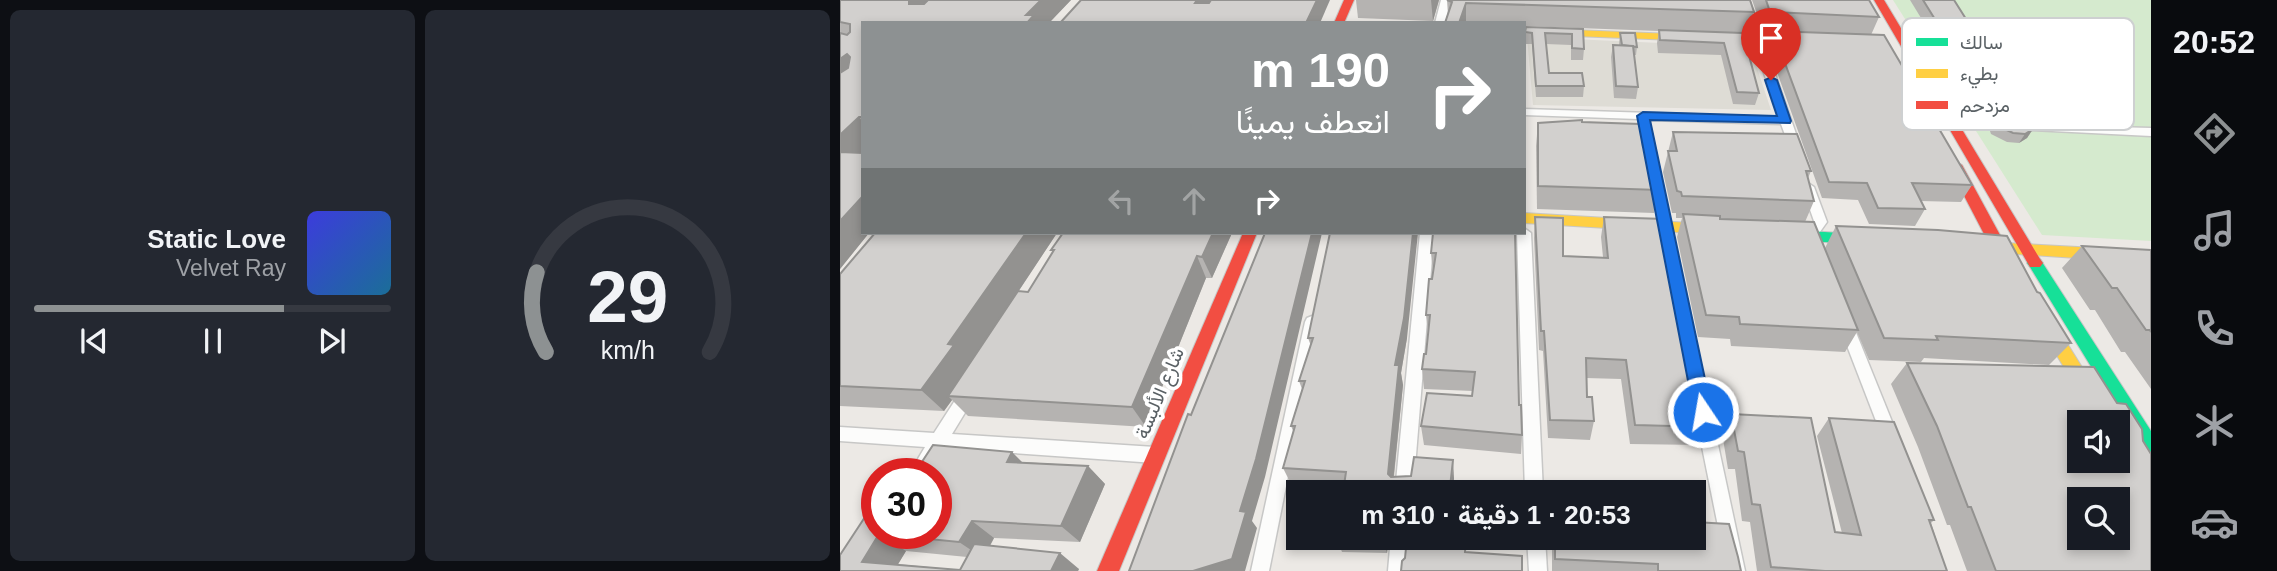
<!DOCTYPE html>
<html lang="ar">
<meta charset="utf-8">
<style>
:root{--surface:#171b24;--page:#242831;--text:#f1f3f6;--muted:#9ea1a6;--line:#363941;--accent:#8d9192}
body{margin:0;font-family:Arial,Vazirmatn,sans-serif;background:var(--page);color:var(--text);direction:rtl;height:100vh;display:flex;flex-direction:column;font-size:26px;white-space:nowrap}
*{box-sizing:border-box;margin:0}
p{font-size:23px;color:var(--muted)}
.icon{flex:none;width:38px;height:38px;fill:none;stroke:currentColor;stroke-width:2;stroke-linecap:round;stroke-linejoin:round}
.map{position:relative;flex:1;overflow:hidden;direction:ltr}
.sheet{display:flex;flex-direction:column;gap:10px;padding:10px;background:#0d0f14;width:840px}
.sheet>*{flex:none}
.top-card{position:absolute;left:21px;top:21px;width:665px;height:214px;border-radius:0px;box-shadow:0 4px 10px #0003;direction:rtl;background:#8d9192;color:#fff;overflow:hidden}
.tools{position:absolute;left:1227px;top:410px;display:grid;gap:14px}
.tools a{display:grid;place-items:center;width:63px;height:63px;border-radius:0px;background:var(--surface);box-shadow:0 4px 10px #0003;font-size:35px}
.speed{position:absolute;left:21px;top:458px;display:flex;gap:14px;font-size:35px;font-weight:700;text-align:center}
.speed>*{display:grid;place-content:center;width:91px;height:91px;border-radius:50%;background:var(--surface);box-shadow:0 4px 10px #0003;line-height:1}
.speed .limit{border:10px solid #d22;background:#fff;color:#111}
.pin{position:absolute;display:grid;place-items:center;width:60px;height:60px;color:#fff;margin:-72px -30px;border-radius:50% 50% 50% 0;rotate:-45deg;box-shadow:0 0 7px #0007}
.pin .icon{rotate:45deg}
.me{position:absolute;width:77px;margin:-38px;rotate:348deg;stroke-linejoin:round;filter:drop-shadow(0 0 5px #0008)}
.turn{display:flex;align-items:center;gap:24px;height:147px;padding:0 21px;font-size:32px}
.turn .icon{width:91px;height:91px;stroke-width:2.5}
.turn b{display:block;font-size:49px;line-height:60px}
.lanes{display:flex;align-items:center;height:66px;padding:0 21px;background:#0003;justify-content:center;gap:35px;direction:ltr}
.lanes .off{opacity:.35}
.sheet .widget{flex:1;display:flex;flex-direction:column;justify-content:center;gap:10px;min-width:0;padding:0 24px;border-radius:10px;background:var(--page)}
.sheet .dial{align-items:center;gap:0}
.dial svg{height:182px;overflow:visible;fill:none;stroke:var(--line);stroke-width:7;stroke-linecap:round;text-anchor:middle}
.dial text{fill:var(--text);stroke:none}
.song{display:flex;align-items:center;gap:21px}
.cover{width:84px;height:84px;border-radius:10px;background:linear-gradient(135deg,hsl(240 70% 55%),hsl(200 70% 35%))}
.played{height:7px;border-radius:4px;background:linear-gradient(90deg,var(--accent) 70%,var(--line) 70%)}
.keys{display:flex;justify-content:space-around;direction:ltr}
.sheet .tiles{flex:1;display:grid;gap:10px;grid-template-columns:repeat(2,1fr)}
.trip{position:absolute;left:446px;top:480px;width:420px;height:70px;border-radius:0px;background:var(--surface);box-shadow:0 4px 10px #0003;font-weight:700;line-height:70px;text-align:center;direction:rtl}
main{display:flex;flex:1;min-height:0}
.tabs{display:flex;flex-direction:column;width:126px;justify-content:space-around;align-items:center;background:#090b0e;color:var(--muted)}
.tabs .icon{width:49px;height:49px}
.tabs .current{color:var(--accent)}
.tabs b{font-size:32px;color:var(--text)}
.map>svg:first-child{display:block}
.education{fill:#dedcd5}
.green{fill:#d5eace}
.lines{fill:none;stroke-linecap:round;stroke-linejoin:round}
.street-casing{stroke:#c7c7c6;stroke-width:3}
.fast-casing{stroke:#c7c7c6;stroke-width:2}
.slow-casing{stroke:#c7c7c6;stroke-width:2}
.jam-casing{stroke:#c7c7c6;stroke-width:2}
.street{fill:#fcfcfb;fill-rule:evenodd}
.fast{fill:#16e098;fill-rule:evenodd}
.slow{fill:#ffcf43;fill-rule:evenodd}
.jam{fill:#f24e42;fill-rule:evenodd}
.wall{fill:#b5b3b1;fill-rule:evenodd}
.shaded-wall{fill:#939290}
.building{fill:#d2d0ce;stroke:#939290;stroke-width:2;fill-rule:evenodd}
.route{fill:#1a73e8;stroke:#114b97;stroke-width:2}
.labels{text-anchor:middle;stroke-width:7;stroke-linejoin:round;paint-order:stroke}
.street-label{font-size:19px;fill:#5a6165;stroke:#fff}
.key{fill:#fff;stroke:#ced0d1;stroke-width:2}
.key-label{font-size:19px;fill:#5a6165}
</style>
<main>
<nav class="tabs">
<b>20:52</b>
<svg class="icon current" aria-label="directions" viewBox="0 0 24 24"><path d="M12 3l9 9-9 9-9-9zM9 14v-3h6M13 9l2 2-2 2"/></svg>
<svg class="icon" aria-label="music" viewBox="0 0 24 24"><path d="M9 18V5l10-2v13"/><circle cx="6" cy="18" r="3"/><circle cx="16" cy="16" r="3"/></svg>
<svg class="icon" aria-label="phone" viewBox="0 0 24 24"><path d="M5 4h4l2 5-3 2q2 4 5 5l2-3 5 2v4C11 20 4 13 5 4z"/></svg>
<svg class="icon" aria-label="climate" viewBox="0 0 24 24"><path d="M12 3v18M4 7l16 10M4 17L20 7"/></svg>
<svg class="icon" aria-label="car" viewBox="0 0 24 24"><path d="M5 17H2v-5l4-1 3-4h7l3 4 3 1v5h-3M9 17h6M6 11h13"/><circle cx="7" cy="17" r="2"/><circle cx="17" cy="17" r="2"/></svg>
</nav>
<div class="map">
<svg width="1311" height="571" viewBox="0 0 1311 571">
<rect width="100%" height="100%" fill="#ece9e5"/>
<!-- education -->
<path class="education" d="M687 37 910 47 931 110 693 105Z"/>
<!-- green -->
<path class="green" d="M1053 0H1311V241L1202 235Z"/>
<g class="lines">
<defs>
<g id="street">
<path d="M601 0H611L605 23H595Z"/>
<path d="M899 0H909L962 151 960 154H952L941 124 809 120 834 238 827 243 822 241 798 119 684 115V109L939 117Z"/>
<path d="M1194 125 1311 128V136L1190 130 1188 128Z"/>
<path d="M968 183 974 187 987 222 977 236 981 244 974 249 969 247 963 236 974 221 962 187Z"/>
<path d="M684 228 691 233 703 492H685L677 233H684Z"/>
<path d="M580 233H594L573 492H555Z"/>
<path d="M472 316 477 318 479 322 429 571H411L465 322 467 318Z"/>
<path d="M1006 319 1011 321 1013 325 1059 439 1057 444 1051 446 1045 444 1043 439 999 325 1001 321Z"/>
<path d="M129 386 135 388 137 393 112 434 315 447 321 450 323 455 321 460 315 463 103 448 86 474H69L85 447 0 441V427L94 433 123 388Z"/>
<path d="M863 405 869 407 871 412 905 571H887L855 412 857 407Z"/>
<path d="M551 537H569L566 571H548Z"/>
<path d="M687 537H705L707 571H689Z"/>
</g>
<g id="fast">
<path d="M952 230 1017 234 1024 239 1017 244 952 240 945 235Z"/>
<path d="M1195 257 1200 259 1311 431V455L1304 453 1190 267 1187 263 1190 259Z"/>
</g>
<g id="slow">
<path d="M684 28 959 39 965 42 959 45 684 34Z"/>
<path d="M684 213 867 224 874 229 867 234 684 223Z"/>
<path d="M1147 242 1311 251V263L1147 252 1139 247Z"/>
<path d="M1209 322 1215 324 1276 422H1257L1201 329 1203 324Z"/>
</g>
<g id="jam">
<path d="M504 0H514L504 23H494Z"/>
<path d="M1034 0H1044L1200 259 1203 263 1200 267H1190Z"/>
<path d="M1115 161 1122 165 1172 257 1169 261 1164 263 1156 257 1108 165Z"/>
<path d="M403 233H417L279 571H257Z"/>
</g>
</defs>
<!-- street casing -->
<use href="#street" class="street-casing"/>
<!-- fast casing -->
<use href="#fast" class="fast-casing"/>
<!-- slow casing -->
<use href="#slow" class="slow-casing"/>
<!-- jam casing -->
<use href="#jam" class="jam-casing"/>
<!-- street -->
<use href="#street" class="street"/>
<!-- fast -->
<use href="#fast" class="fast"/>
<!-- slow -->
<use href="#slow" class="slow"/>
<!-- jam -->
<use href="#jam" class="jam"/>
</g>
<!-- wall -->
<g class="wall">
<path d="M0 0H231L209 23H23V233H29L0 269Z"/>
<path d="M516 0H599L593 21 518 18Z"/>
<path d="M607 0 914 12 908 33 846 31 903 33 919 93 915 105 893 104 881 55 818 53 817 43 819 31 684 26V23H605L608 15Z"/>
<path d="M912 0H1029L1039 17 1031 35 1132 185 1121 202 1080 201 1085 209 1075 226 1029 224 1018 200 982 198 928 47 932 34H924Z"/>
<path d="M1070 0H1114L1138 38 1132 50 1100 49Z"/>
<path d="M686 27 743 29 744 49 743 60H731V45L706 44 709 73 744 86 743 97H696L692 44H685Z"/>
<path d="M780 33 797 47 796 55H794L798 87 796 99 774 98 771 57 773 45H779Z"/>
<path d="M1137 46 1225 79 1214 95 1151 94 1128 62Z"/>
<path d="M1153 116 1193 129 1187 138 1179 143 1167 142 1151 134 1148 125Z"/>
<path d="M742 122 803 147 819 190 814 213 697 209 696 146 698 123Z"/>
<path d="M833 132 971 171 968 178 974 201 965 222 985 248 996 226 1197 292 1231 343 1209 365 1084 358 1081 362 1029 360 1017 332 1005 352 891 346 890 339 858 337 837 237 842 218H836V213H832L823 172Z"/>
<path d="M695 217 723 256 763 257 761 237 764 217 868 427 860 445 790 444 781 379 746 378 747 397 754 421 750 440 708 438 703 351 699 350 694 238Z"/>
<path d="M35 233H217L178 292H188L213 252 211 250 223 233H392L372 278H366L306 427 128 416 112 400 104 411 0 406V274Z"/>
<path d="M593 233 679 405 682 435 681 454 584 445 581 426 632 396 633 391 584 389 582 369 586 354 588 333 586 315 593 273 591 253Z"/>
<path d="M1242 246 1311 250V389L1285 352H1281L1255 310H1250L1222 268Z"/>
<path d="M468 338H567L561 373 563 385 554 477 614 478 613 492H503V489L452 486 443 468 454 433 451 426 462 389 459 381 471 346Z"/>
<path d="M1067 363 1311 571H1127L1110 525H1107L1078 447 1051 384Z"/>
<path d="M891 414 995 532 1002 533 977 436 989 418 1094 520 1091 523 1107 571H917L910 522 902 521 895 469H888L882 433Z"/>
<path d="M183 462 248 466 265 484 240 542 154 538 150 546 239 569 238 571H0L37 534ZM66 551 127 557 120 570 58 564Z"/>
<path d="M496 537H549L547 553 502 552Z"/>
<path d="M712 537H854L901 571H712Z"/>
</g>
<!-- shaded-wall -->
<g class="shaded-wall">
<path d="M69 0H105L82 21 69 4Z"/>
<path d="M201 0H231L209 23H187L186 15Z"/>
<path d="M357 0H376L364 23 355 3Z"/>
<path d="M477 0H490L480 23H466Z"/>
<path d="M591 0H599L593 21Z"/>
<path d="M626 3V23H619Z"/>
<path d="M7 54 23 75 0 92V59Z"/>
<path d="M19 117 23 122V153L0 172V135Z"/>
<path d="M1193 129 1187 138 1179 143 1185 134Z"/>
<path d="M23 196V233H29L0 269V221Z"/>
<path d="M186 233H217L131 363 108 396 112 400 104 411 81 390 108 344Z"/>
<path d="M373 233H392L372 278 362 257Z"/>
<path d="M472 233H482L425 477 412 521 417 528 405 571H353Z"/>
<path d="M573 233H578L567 338 561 373 563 385 552 492 548 474 555 365Z"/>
<path d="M357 256 366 278 306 427 292 407Z"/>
<path d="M172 452 191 471 167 462Z"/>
<path d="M613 460 614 478 613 492H611Z"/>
<path d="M248 466 265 484 240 542 221 526Z"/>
<path d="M132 521 154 538 143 558 119 542Z"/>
<path d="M39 534 66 551 54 571 22 562Z"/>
<path d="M542 537H549L547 553Z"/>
<path d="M220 553 239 569 238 571H211Z"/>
</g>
<!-- building -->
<g class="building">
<path d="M0 0H69V4H84L88 0H201L186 15H194L187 23H23V117H19L0 135V73L8 68 10 57 7 54 0 59V33L7 35 10 32V24L0 22Z"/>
<path d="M241 0H357L355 3H369L371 0H477L466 23H220Z"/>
<path d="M607 0H910L914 12 626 3 619 23H605L612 2Z"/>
<path d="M926 0H1029L1039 17 930 12Z"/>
<path d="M1083 0H1114L1138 38 1106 37Z"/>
<path d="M686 27 743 29 744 49 732 48V34L705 33 709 73H742L744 86H696L692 33 685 32Z"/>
<path d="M819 30 903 33 919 93 897 92 884 43 820 40Z"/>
<path d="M933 31 1044 35 1132 185 1072 183 1085 209 1038 208 1027 183 989 182Z"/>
<path d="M780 33H795L797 47 782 45Z"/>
<path d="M773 45 793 46 798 87 776 86Z"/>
<path d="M1162 113 1173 114 1188 121 1193 129 1185 134 1173 133 1156 125 1153 116Z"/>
<path d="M742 120V122L800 124 803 147 808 149 819 190 698 186V123Z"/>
<path d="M833 132 957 134 971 171H966L974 201 842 196 841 192 837 191 828 151H837Z"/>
<path d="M0 152 23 153V196L0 221Z"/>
<path d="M843 214 880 216V219L974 222 1018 330 900 324 899 317 866 315Z"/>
<path d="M695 217 723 218V256L768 258 764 217 824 219 868 427 795 425 786 360 746 358 747 397H752L754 421 710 420 704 331H701Z"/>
<path d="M996 226 1098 230 1167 236 1197 292 1200 293 1231 343 1096 336 1098 340 1044 338Z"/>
<path d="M35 233H186L108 344 114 345 81 390 0 386V274Z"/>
<path d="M223 233H373L362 257 357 256 292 407 108 396 178 291 188 292 214 250H211Z"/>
<path d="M425 233H472L416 459 400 511 406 512 392 559 353 571H289L348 414 351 415Z"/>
<path d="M490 233H573L564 318 555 365H559L548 474 551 477 571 476 574 457 613 460 610 487 557 483 556 492H503L506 472 443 468 455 426H451L465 381H459L473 338H468Z"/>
<path d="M593 233H675L679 405H681L682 435 581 426 587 393 632 396 635 372 582 369 584 354H586L590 315H586L589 279H592L596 253H591Z"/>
<path d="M1242 246 1311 250V332L1310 330H1306L1277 288H1272Z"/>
<path d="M1067 363 1254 367 1277 403 1286 404 1302 429 1303 441 1311 454V571H1156L1131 507H1128L1097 426ZM1239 422H1278V460H1239ZM1239 499H1278V537H1239Z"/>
<path d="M891 414 971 418 995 532 1021 535 989 418 1054 422 1094 520H1089L1107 571H985L931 567 920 505 912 504 904 452 898 451Z"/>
<path d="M93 445 172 452 167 462 248 466 221 526 132 521 119 542 39 534 22 562 120 570 134 544 220 553 211 571H0V555L25 517 37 518V534H96V474H74Z"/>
<path d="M854 522 889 524 898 557 901 571H818V564L715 559V537H854Z"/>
<path d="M567 538H626L625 552 682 556V571H561L562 561 565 558Z"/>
</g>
<!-- route -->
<path class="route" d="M931 77 937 80 951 121 950 123 810 120 872 412 870 418 863 420 857 418 854 412 797 116 803 112 937 116 925 80Z"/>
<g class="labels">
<!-- street labels -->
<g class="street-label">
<text transform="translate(319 393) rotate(-67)" y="7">شارع الألبسة</text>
</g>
</g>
<!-- legend -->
<rect x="1062" y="18" width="232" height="112" rx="10" class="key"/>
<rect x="1076" y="38" width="32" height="8" fill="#16e098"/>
<rect x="1076" y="69" width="32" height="9" fill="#ffcf43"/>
<rect x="1076" y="101" width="32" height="8" fill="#f24e42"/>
<g class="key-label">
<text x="1120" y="49">سالك</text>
<text x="1120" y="80">بطيء</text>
<text x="1120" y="112">مزدحم</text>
</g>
</svg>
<div class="tools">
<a><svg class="icon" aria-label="sound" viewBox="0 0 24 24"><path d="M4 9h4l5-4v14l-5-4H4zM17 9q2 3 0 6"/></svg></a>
<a><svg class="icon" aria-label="search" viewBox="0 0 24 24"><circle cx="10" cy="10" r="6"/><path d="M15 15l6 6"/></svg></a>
</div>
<div class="speed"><div class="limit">30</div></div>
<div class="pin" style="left:931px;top:80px;background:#d93025"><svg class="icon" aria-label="arrive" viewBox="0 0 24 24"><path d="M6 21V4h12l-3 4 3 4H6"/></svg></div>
<svg class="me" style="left:863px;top:412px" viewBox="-20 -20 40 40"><circle r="17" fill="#1a73e8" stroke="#fff" stroke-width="3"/><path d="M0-11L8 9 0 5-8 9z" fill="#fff"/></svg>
<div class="trip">20:53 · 1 دقيقة · 310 m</div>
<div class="top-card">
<div class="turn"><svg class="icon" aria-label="right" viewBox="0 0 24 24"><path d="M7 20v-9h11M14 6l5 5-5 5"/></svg><div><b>190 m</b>انعطف يمينًا</div></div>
<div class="lanes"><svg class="icon off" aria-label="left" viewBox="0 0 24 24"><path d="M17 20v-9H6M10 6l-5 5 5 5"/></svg><svg class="icon off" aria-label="ahead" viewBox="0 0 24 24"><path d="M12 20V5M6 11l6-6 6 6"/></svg><svg class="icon" aria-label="right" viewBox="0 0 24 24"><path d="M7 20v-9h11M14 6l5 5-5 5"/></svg></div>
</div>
</div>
<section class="sheet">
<div class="tiles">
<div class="widget dial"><svg viewBox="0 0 100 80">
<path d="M14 69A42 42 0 1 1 86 69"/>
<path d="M14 69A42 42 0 0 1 10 34" stroke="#8d9192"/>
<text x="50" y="56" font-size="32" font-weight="700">29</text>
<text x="50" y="72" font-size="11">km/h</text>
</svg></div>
<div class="widget">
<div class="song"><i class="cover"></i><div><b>Static Love</b><p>Velvet Ray</p></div></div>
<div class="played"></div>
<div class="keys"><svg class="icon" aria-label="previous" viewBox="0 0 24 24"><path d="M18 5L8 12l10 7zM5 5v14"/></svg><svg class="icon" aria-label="pause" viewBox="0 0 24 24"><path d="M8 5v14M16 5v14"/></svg><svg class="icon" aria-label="next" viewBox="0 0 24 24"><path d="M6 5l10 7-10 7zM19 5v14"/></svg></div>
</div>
</div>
</section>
</main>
